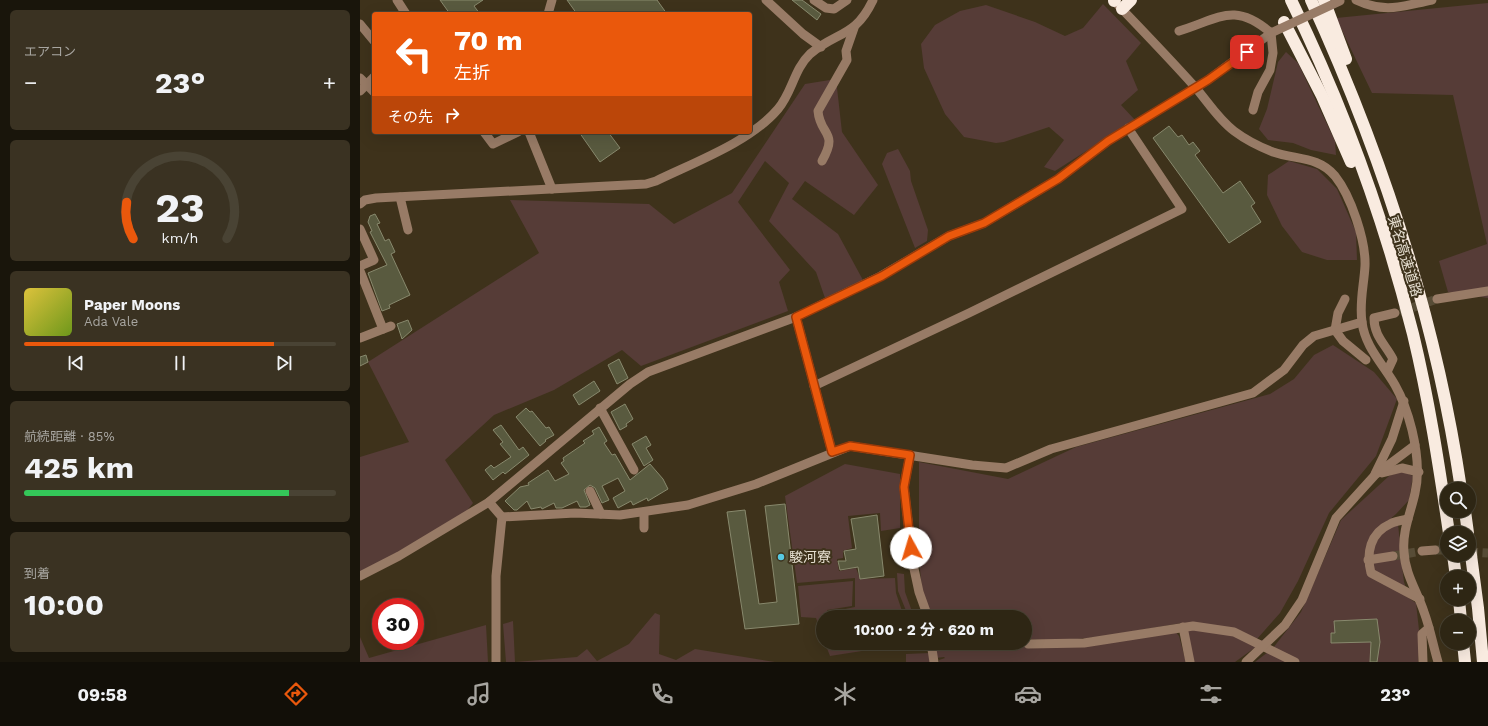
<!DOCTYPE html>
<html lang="ja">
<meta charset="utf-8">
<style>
:root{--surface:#2e2614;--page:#3a3222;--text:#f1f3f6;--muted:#a7a5a0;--line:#494334;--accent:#ea580c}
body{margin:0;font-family:"Work Sans","Noto Sans JP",sans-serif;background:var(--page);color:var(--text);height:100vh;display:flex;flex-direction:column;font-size:15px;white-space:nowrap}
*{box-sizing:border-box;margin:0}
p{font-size:13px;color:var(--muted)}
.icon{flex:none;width:22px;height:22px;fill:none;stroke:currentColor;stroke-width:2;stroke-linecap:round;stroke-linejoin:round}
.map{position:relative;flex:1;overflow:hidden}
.sheet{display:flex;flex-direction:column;gap:10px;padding:10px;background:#19150b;width:360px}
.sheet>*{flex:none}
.top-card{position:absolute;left:12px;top:12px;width:380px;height:122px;border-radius:4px;box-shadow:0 4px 16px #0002,0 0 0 1px var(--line);background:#ea580c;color:#fff;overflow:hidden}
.controls{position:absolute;left:1080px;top:482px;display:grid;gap:8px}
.controls a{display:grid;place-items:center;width:36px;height:36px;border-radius:50%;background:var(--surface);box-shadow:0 4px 16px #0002,0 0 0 1px var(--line);font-size:20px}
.speed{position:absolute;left:12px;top:598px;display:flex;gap:8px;font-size:20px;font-weight:700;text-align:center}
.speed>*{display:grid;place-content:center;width:52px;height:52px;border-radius:50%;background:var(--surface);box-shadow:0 4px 16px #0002,0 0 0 1px var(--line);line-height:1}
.speed .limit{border:6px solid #d22;background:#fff;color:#111}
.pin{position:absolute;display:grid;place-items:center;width:34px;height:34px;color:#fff;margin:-17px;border-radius:8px;box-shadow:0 2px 6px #0006}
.me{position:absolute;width:44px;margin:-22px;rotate:354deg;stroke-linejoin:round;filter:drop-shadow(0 0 3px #0008)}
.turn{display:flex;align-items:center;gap:14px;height:84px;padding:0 16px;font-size:18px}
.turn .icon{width:52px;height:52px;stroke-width:2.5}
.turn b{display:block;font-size:28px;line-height:34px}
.then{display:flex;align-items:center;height:38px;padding:0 16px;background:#0003;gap:8px;font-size:15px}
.big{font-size:30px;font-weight:700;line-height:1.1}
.sheet .card{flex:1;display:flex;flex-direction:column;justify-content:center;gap:6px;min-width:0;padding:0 14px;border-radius:6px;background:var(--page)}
.sheet .dial{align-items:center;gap:0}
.dial svg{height:104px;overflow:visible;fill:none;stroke:var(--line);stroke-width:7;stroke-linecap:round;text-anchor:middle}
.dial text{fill:var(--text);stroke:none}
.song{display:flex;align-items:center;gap:12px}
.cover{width:48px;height:48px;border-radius:6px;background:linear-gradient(135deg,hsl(50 70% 55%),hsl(80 70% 35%))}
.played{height:4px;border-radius:2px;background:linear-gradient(90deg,var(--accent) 80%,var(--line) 80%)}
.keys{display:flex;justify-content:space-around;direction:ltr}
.heat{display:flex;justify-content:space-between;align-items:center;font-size:22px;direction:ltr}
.charge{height:6px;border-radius:3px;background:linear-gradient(90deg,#34c759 85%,var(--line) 0)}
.trip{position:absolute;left:456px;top:610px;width:216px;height:40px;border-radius:20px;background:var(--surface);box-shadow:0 4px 16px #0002,0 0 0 1px var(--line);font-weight:700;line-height:40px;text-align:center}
.dock{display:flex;height:64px;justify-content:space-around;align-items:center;background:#120f08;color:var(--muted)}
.dock .icon{width:28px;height:28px}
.dock .current{color:var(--accent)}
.dock b{font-size:18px;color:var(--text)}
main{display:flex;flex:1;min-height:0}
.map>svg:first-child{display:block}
.green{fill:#563c37}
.building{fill:#595a3f;stroke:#88896d}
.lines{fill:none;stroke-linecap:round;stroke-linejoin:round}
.minor-tunnel{stroke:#574c36;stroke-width:9;stroke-dasharray:9 4.5;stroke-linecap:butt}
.minor{stroke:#987b66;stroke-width:9}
.highway{stroke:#f9ebe0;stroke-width:12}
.minor-bridge{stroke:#987b66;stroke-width:9}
.route-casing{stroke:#983908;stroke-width:10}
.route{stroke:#ea580c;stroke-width:7}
.poi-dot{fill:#57c9e2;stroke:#3e321b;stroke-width:1.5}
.labels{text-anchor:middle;stroke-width:4;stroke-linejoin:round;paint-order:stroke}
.street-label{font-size:14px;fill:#e5ded0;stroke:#3e321b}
.poi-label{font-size:14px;fill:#e5ded0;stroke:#3e321b;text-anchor:start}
</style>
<main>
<section class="sheet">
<div class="card"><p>エアコン</p>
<div class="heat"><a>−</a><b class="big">23°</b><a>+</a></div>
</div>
<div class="card dial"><svg viewBox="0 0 100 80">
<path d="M14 69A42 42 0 1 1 86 69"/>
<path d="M14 69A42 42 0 0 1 9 41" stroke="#ea580c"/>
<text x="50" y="56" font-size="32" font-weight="700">23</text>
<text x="50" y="72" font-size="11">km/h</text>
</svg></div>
<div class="card">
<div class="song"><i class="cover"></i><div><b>Paper Moons</b><p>Ada Vale</p></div></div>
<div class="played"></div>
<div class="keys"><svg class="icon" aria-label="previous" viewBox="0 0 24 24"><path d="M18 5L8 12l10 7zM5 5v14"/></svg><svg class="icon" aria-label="pause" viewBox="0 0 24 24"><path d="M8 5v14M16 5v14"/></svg><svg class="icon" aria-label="next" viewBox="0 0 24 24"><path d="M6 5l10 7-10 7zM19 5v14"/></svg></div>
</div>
<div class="card"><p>航続距離 · 85%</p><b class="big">425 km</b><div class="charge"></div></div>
<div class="card"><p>到着</p><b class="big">10:00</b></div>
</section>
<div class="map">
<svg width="1128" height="662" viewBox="0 0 1128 662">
<rect width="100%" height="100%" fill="#3e321b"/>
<!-- green -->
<g class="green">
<path d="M1128 3V298L1088 292 1079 261 1127 244 1093 95 1012 93 976 18Z"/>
<path d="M743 4 781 43 766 61 778 90 761 105 775 120 695 171 684 167 704 140 689 127 644 142 636 143 604 137 585 114 564 68 561 44 575 25 600 11 626 5 675 22 705 36 723 28Z"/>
<path d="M926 52 938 63 975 141 976 155 951 150 933 143 908 140 899 129 907 109 918 62Z"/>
<path d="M476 79 482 132 518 185 494 215 445 181 432 199 478 234 504 282 466 301 456 272 409 221 429 183 405 161 378 202 430 270 419 282 428 311 281 366 262 350 194 390 134 415 85 460 113 503 106 512 0 574V457L49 442 8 362 179 253 150 200 289 204 314 224 372 193 445 84Z"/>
<path d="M538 149 550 171 551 181 568 230 567 241 555 248 522 164 527 153Z"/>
<path d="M929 161 957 169 977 189 996 232 997 260H967L942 252 922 226 907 195 908 175Z"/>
<path d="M973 345 1014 372 1037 399 1016 456 969 513 938 581 920 613 897 639 904 641 875 662H831L822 623C771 631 719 644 667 639L665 637V617H572L562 590 559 559V462L648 479 716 447 910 394 934 379 954 355Z"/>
<path d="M485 464 540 474V528L521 531 520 513 488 516 492 548 483 551V558L477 559 479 571 496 568 500 579 535 578 536 593 544 617H521L516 612 502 617H473L470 612 495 607V578L437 583 425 496Z"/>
<path d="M1042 471 1053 476 1049 500 1036 514 1017 530 1008 558 1012 572V562L1041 557 1044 582 1047 591H1039L1056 603 1060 639 1058 662H940L913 648 941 612 981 520 1029 476Z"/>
<path d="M1038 524 1041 552 1011 559 1012 548 1027 527Z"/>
<path d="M537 573 544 574 545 592 554 617H547V613L538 591Z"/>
<path d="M493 581 492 606 467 610 470 617H463V637L456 618 441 617 438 586Z"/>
<path d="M295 613 300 615 299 654 316 660 335 649 415 662H146L143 624 153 621 155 662 217 657 227 649 237 661 269 644Z"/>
<path d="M126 625 128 662H0V637L9 658Z"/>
<path d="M815 631 819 636 826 662H579V660L585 658 584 657 576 658 574 643H665L675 648Z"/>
<path d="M465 643H553L470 656Z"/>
<path d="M908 652 930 662H895Z"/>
<path d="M570 653 571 662H546V654Z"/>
</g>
<!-- building -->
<g class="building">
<path d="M80 0H123L114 6 120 14H90Z"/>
<path d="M207 0H297L307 14H217Z"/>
<path d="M432 0H442L461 14 457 20Z"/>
<path d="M809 126 818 137 822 135 829 145 833 142 840 151 835 155 863 193 880 181 895 203 891 206 901 222 869 243 793 138Z"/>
<path d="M219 132H248L260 148 240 162Z"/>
<path d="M15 214 20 223 17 224 25 241 29 239 35 252 31 254 50 295 29 305 30 308 22 311 8 273 27 265 10 232 12 231 8 222 10 216Z"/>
<path d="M48 320 52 330 42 339 37 324Z"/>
<path d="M6 355 8 362 0 366V357Z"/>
<path d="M259 359 268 378 257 384 248 365Z"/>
<path d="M234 381 240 391 219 405 213 395Z"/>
<path d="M265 404 273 419 266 424 267 426 260 430 251 412Z"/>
<path d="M166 408 170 412 172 411 186 428 189 427 194 435 185 440 186 441 180 446 156 417Z"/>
<path d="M141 425 159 450 163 447 169 455 145 474 143 472 133 480 125 470 131 465 134 468 151 457 140 444 143 442 133 430Z"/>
<path d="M239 427 247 441 244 443 252 455 255 454 270 480 290 464 303 479 308 489 288 501 287 498 273 505 271 501 258 508 253 498 265 491 258 478 242 486 249 500 242 503 235 488 230 485 224 490 230 505 226 507H220L217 501 202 508H196L194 503 182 509 181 507 171 509 167 501 157 510H154L145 501 160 487 169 485 168 483 188 470 195 481 209 474 201 463 204 461 203 458 225 443 223 441 234 434 232 431Z"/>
<path d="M286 436 291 445 286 448 293 460 284 466 272 444Z"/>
<path d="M425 504 439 624 385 629 367 512 385 510 399 604 417 602 405 506Z"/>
<path d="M517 515 524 576 500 579 498 567 480 570 478 561H486L484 551 496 549 491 519Z"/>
<path d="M1017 619 1020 642 1017 662H1010L1011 642 971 643V633H975L974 621Z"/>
</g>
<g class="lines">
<!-- minor-tunnel -->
<g class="minor-tunnel">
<path d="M1040 312 1077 299"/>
<path d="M1075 550H1087"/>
<path d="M1109 552 1128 553"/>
<path d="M1033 556 1062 551"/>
</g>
<!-- minor -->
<g class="minor">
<path d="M37 0 46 14"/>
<path d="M406 0 443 34 461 47"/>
<path d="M454 0 466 8 474 9 487 0"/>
<path d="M996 0C1026 14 1042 6 1072 0"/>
<path d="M758 5C784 32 810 59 835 87 848 102 858 119 874 131 886 140 900 147 913 152 936 160 958 156 975 176 991 196 1006 241 1005 266 1004 285 999 303 1002 322 1005 347 1023 364 1035 385 1043 399 1048 414 1052 430 1057 451 1060 472 1055 493 1051 512 1042 531 1044 552 1045 574 1057 591 1064 612 1070 628 1073 645 1078 662"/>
<path d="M188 14 192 0"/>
<path d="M0 24 14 41"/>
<path d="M819 31C859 19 874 1 911 33L913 53 910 70 898 92 893 110"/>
<path d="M0 78 14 92"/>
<path d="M0 91 14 77"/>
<path d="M124 132 133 144 158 132"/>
<path d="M169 132 192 189"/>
<path d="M462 161C479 131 460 136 458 111L487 60 486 51 494 28"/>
<path d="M40 197 48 230"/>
<path d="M0 204 5 200 16 198 286 184 296 181C335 162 390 142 418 109 432 93 434 69 450 54 477 31 495 38 513 0"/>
<path d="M0 229 14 260 0 266"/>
<path d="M0 271 23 329"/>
<path d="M985 299 978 313 975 330 983 341 1006 360"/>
<path d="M1077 299 1128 291"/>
<path d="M436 317 472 452"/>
<path d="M0 338 31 326"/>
<path d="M1027 372 1033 359C1025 344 1014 336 1014 318L1035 313"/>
<path d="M454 386 609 313 822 209 768 128"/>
<path d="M240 408 274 470"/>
<path d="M550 455 544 487 553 564 559 592 568 617"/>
<path d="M1022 473 1042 468 1059 472"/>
<path d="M1015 474 1032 439 1044 401"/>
<path d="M230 491 241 514"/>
<path d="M129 502 142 517 136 576V662"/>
<path d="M142 517 215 513 260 515 328 505 396 484 490 446 612 465 646 468 691 449 893 393 924 370 943 345 954 336 1002 322"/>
<path d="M1048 519C1042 520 1035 521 1030 524 1010 533 1006 553 1011 573L1060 599"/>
<path d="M284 528V512"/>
<path d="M1062 551 1075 550"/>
<path d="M1008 560 1033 556"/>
<path d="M0 576 39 556 129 502 270 384 288 372 436 317 521 276 589 236 624 223 698 179 748 141 848 80 911 33"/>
<path d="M823 627 830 662"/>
<path d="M665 641 668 644 724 643 833 626 874 632 935 662"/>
<path d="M571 643 574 662"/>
<path d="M886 662 925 625 942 600 976 518 1015 475 1055 445"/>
<path d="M1063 662 1062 634 1069 628"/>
</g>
<!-- highway -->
<g class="highway">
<path d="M931 0C983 106 1024 219 1053 334 1069 400 1079 466 1089 533"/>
<path d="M951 0C1022 155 1076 320 1101 489"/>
<path d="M964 0 986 59"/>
<path d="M754 1 755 0"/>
<path d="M762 9 771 0"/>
<path d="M924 22 962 96 991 162"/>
<path d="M1105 511 1108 533"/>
<path d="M1109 540 1118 608 1123 662"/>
<path d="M1093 555 1096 577"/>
<path d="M1099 599 1101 621"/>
<path d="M1103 643 1105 662"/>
</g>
<!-- minor-bridge -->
<path class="minor-bridge" d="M911 33 980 1"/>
</g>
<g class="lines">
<defs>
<path id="route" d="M551 548 544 487 550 455 490 446 472 452 436 317 522 276 589 236 624 223 698 179 748 141 848 80 887 52"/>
</defs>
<!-- route casing -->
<use href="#route" class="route-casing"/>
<!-- route -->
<use href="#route" class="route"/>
</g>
<!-- markers -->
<circle class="poi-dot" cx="421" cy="557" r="4"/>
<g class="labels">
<!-- street labels -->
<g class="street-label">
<text transform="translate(1045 256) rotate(73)" y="5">東名高速道路</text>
</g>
<!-- poi labels -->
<g class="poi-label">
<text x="429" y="562">駿河寮</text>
</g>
</g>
</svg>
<div class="controls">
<a><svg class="icon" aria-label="search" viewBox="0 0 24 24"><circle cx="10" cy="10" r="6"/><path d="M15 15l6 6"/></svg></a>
<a><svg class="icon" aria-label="layers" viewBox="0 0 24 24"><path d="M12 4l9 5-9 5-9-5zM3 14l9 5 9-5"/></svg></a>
<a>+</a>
<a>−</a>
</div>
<div class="speed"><div class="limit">30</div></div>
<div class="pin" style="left:887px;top:52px;background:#d93025"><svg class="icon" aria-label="arrive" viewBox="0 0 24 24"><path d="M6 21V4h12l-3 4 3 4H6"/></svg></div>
<svg class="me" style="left:551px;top:548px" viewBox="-20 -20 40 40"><circle r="19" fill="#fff"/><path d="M0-13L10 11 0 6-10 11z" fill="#ea580c"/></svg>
<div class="trip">10:00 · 2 分 · 620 m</div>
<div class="top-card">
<div class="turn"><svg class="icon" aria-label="left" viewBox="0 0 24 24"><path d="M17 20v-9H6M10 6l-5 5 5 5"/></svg><div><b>70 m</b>左折</div></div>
<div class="then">その先<svg class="icon" aria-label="right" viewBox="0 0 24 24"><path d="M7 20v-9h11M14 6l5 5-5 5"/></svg></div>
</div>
</div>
</main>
<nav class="dock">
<b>09:58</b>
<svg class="icon current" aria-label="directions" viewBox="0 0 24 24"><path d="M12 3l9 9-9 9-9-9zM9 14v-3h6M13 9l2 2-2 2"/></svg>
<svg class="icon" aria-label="music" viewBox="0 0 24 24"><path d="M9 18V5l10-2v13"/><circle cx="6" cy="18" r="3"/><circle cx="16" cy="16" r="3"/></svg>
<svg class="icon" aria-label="phone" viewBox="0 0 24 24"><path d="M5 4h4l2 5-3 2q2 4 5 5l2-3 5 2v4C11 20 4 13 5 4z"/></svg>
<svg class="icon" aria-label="climate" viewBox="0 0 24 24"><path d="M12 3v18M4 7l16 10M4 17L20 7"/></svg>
<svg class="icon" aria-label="car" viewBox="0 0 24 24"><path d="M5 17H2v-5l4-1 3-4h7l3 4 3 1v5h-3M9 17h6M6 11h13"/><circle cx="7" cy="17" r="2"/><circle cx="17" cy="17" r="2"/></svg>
<svg class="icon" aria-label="filters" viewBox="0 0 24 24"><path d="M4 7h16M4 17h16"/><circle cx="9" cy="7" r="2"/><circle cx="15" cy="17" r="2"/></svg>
<b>23°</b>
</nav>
